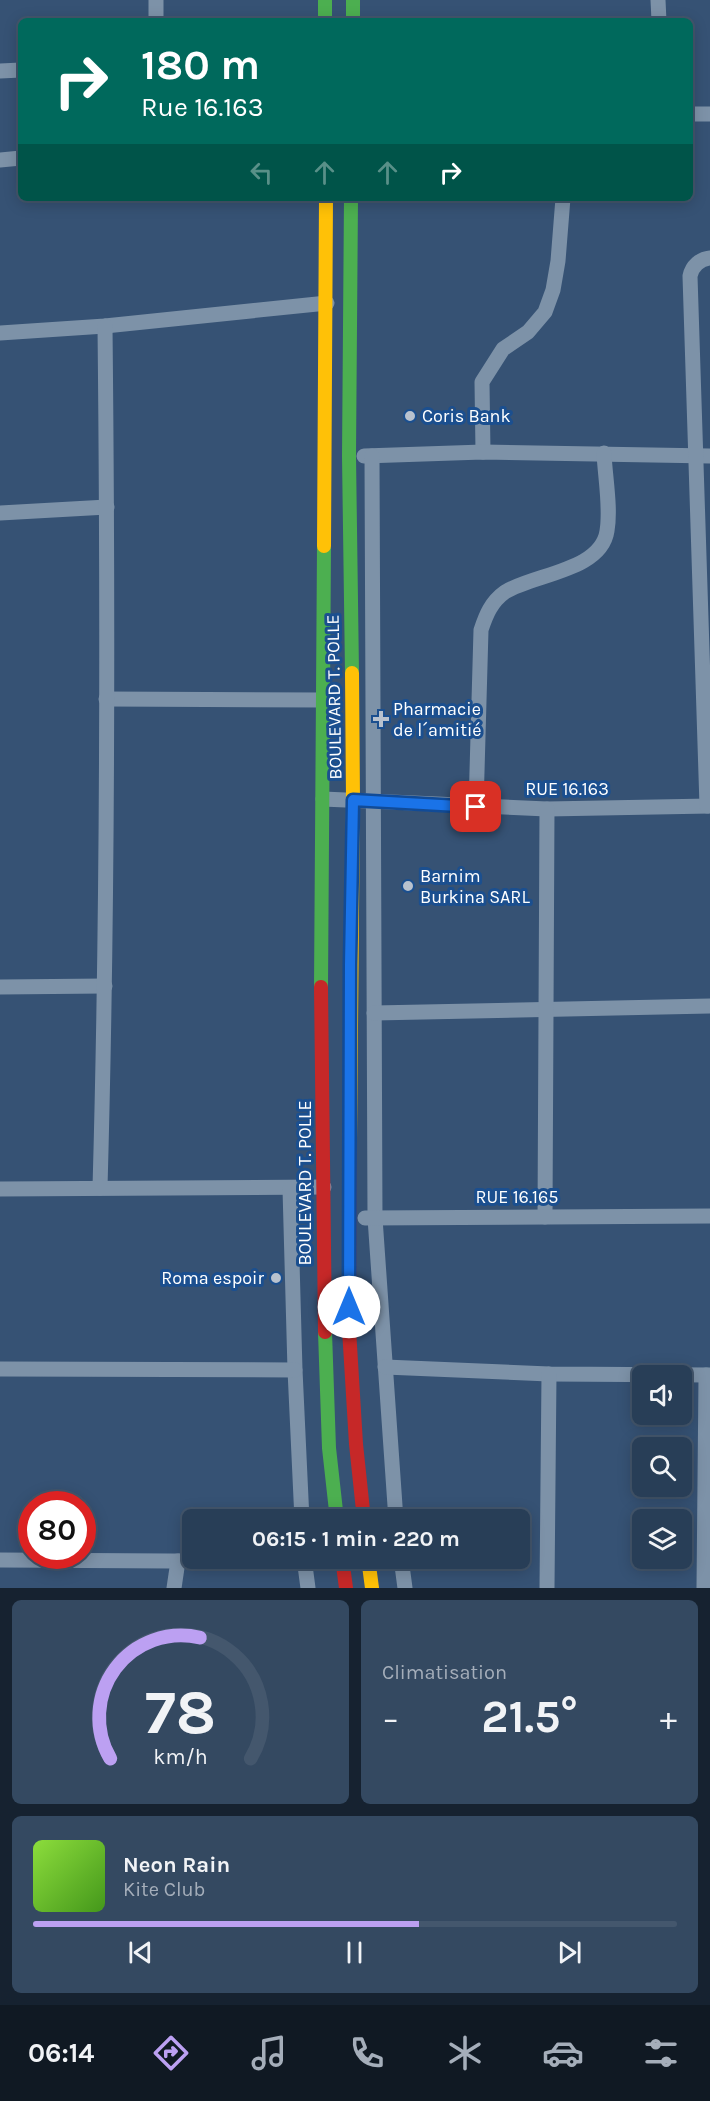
<!DOCTYPE html>
<html lang="fr">
<meta charset="utf-8">
<style>
:root{--surface:#283e57;--page:#344961;--text:#f1f3f6;--muted:#a5aeba;--line:#44576d;--accent:#bca0f2}
body{margin:0;font-family:Karla,sans-serif;background:var(--page);color:var(--text);height:100vh;display:flex;flex-direction:column;font-size:22px;white-space:nowrap}
*{box-sizing:border-box;margin:0}
p{font-size:20px;color:var(--muted)}
.icon{flex:none;width:33px;height:33px;fill:none;stroke:currentColor;stroke-width:2;stroke-linecap:round;stroke-linejoin:round}
.map{position:relative;height:1588px;overflow:hidden}
.details{display:flex;flex-direction:column;gap:12px;padding:12px;background:#162230;flex:1}
.details>*{flex:none}
.guide{position:absolute;left:18px;top:18px;width:675px;height:183px;border-radius:9px;box-shadow:0 3px 15px #0003,0 0 0 2px var(--line);background:#00695c;color:#fff;overflow:hidden}
.controls{position:absolute;left:632px;top:1365px;display:grid;gap:12px}
.controls a{display:grid;place-items:center;width:60px;height:60px;border-radius:9px;background:var(--surface);box-shadow:0 3px 15px #0003,0 0 0 2px var(--line);font-size:30px}
.speed{position:absolute;left:18px;top:1491px;display:flex;gap:12px;font-size:30px;font-weight:700;text-align:center}
.speed>*{display:grid;place-content:center;width:78px;height:78px;border-radius:50%;background:var(--surface);box-shadow:0 3px 15px #0003,0 0 0 2px var(--line);line-height:1}
.speed .limit{border:9px solid #d22;background:#fff;color:#111}
.pin{position:absolute;display:grid;place-items:center;width:51px;height:51px;color:#fff;margin:-26px;border-radius:12px;box-shadow:0 3px 9px #0006}
.me{position:absolute;width:66px;margin:-33px;rotate:0deg;stroke-linejoin:round;filter:drop-shadow(0 0 4px #0008)}
.turn{display:flex;align-items:center;gap:21px;height:126px;padding:0 24px;font-size:27px}
.turn .icon{width:78px;height:78px;stroke-width:2.5}
.turn b{display:block;font-size:42px;line-height:51px}
.lanes{display:flex;align-items:center;height:57px;padding:0 24px;background:#0003;justify-content:center;gap:30px;direction:ltr}
.lanes .off{opacity:.35}
.big{font-size:45px;font-weight:700;line-height:1.1}
.details .widget{flex:1;display:flex;flex-direction:column;justify-content:center;gap:9px;min-width:0;padding:0 21px;border-radius:9px;background:var(--page)}
.details .dial{align-items:center;gap:0}
.dial svg{height:156px;overflow:visible;fill:none;stroke:var(--line);stroke-width:7;stroke-linecap:round;text-anchor:middle}
.dial text{fill:var(--text);stroke:none}
.song{display:flex;align-items:center;gap:18px}
.cover{width:72px;height:72px;border-radius:9px;background:linear-gradient(135deg,hsl(90 70% 55%),hsl(100 70% 35%))}
.played{height:6px;border-radius:3px;background:linear-gradient(90deg,var(--accent) 60%,var(--line) 60%)}
.keys{display:flex;justify-content:space-around;direction:ltr}
.heat{display:flex;justify-content:space-between;align-items:center;font-size:33px;direction:ltr}
.details .tiles{flex:1;display:grid;gap:12px;grid-template-columns:1fr 1fr}
.widget:last-child{grid-column:span 2}
.trip{position:absolute;left:182px;top:1509px;width:348px;height:60px;border-radius:9px;background:var(--surface);box-shadow:0 3px 15px #0003,0 0 0 2px var(--line);font-weight:700;line-height:60px;text-align:center}
.dock{display:flex;height:96px;justify-content:space-around;align-items:center;background:#101923;color:var(--muted)}
.dock .icon{width:42px;height:42px}
.dock .active{color:var(--accent)}
.dock b{font-size:27px;color:var(--text)}
.map>svg:first-child{display:block}
.lines{fill:none;stroke-linecap:round;stroke-linejoin:round}
.street{stroke:#7d92a8;stroke-width:15}
.fast{stroke:#4caf50;stroke-width:14}
.slow{stroke:#ffc107;stroke-width:14}
.jam{stroke:#c62828;stroke-width:14}
.route-casing{stroke:#114b97;stroke-width:15}
.route{stroke:#1a73e8;stroke-width:10}
.poi-dot{fill:#b9c2ce;stroke:#1b4f8f;stroke-width:2}
.labels{text-anchor:middle;stroke-width:6;stroke-linejoin:round;paint-order:stroke}
.poi-label{font-size:18px;fill:#fff;stroke:#1b4f8f;text-anchor:start}
.street-label{font-size:18px;fill:#fff;stroke:#1b4f8f}
</style>
<div class="map">
<svg width="710" height="1588" viewBox="0 0 710 1588">
<rect width="100%" height="100%" fill="#365274"/>
<g class="lines">
<!-- street -->
<g class="street">
<path d="M156 0V21"/>
<path d="M658 0 659 21"/>
<path d="M0 71 21 70"/>
<path d="M690 114H710"/>
<path d="M0 160 21 158"/>
<path d="M0 333 105 326 327 303"/>
<path d="M483 452 482 382 503 349 528 332 545 312 553 290 558 261 563 198"/>
<path d="M364 456 483 452 710 456"/>
<path d="M372 456 375 1218 396 1520"/>
<path d="M0 513 107 507"/>
<path d="M106 699 323 700"/>
<path d="M323 799 547 809 710 806"/>
<path d="M707 806 690 276C692 266 700 259 710 258"/>
<path d="M476 807 481 630C486 615 491 602 505 592 534 574 601 571 607 531 611 508 605 477 604 453"/>
<path d="M0 987 105 986"/>
<path d="M374 1013 710 1006"/>
<path d="M100 1188C108 901 108 613 105 326"/>
<path d="M0 1189 324 1187"/>
<path d="M290 1189 295 1370 302 1520"/>
<path d="M545 1217 547 809"/>
<path d="M365 1218 710 1216"/>
<path d="M385 1367 549 1374 710 1375"/>
<path d="M0 1369 295 1370"/>
<path d="M304 1558 308 1588"/>
<path d="M401 1558 405 1588"/>
<path d="M0 1560 342 1562"/>
<path d="M174 1588 178 1561"/>
<path d="M547 1588 549 1374"/>
<path d="M704 1588 706 1375"/>
</g>
<!-- fast -->
<g class="fast">
<path d="M325 0V21"/>
<path d="M353 0V21"/>
<path d="M351 198 349 456 352 673"/>
<path d="M321 987 324 546"/>
<path d="M325 1332 329 1448 337 1520"/>
</g>
<!-- slow -->
<g class="slow">
<path d="M324 546 326 198"/>
<path d="M350 1139 353 800 352 673"/>
<path d="M368 1558 372 1588"/>
</g>
<!-- jam -->
<g class="jam">
<path d="M321 987 325 1332"/>
<path d="M350 1139 349 1329 356 1444 364 1520"/>
<path d="M342 1558 346 1588"/>
</g>
</g>
<g class="lines">
<defs>
<path id="route" d="M349 1307 350 964 353 800 476 807"/>
</defs>
<!-- route casing -->
<use href="#route" class="route-casing"/>
<!-- route -->
<use href="#route" class="route"/>
</g>
<!-- markers -->
<g class="poi-dot">
<circle cx="410" cy="416" r="6"/>
<path d="M378 710h6v6h6v6h-6v6h-6v-6h-6v-6h6z"/>
<circle cx="408" cy="886" r="6"/>
<circle cx="276" cy="1278" r="6"/>
</g>
<g class="labels">
<!-- poi labels -->
<g class="poi-label">
<text x="422" y="422">Coris Bank</text>
<text x="393" y="715">Pharmacie<tspan x="393" dy="21">de l´amitié</tspan></text>
<text x="420" y="882">Barnim<tspan x="420" dy="21">Burkina SARL</tspan></text>
<text x="264" y="1284" text-anchor="end">Roma espoir</text>
</g>
<!-- street labels -->
<g class="street-label">
<text transform="translate(334 697) rotate(-91)" y="6">BOULEVARD T. POLLE</text>
<text x="567" y="795">RUE 16.163</text>
<text transform="translate(305 1183) rotate(-90)" y="6">BOULEVARD T. POLLE</text>
<text x="517" y="1203">RUE 16.165</text>
</g>
</g>
</svg>
<div class="controls">
<a><svg class="icon" aria-label="sound" viewBox="0 0 24 24"><path d="M4 9h4l5-4v14l-5-4H4zM17 9q2 3 0 6"/></svg></a>
<a><svg class="icon" aria-label="search" viewBox="0 0 24 24"><circle cx="10" cy="10" r="6"/><path d="M15 15l6 6"/></svg></a>
<a><svg class="icon" aria-label="layers" viewBox="0 0 24 24"><path d="M12 4l9 5-9 5-9-5zM3 14l9 5 9-5"/></svg></a>
</div>
<div class="speed"><div class="limit">80</div></div>
<div class="pin" style="left:476px;top:807px;background:#d93025"><svg class="icon" aria-label="arrive" viewBox="0 0 24 24"><path d="M6 21V4h12l-3 4 3 4H6"/></svg></div>
<svg class="me" style="left:349px;top:1307px" viewBox="-20 -20 40 40"><circle r="19" fill="#fff"/><path d="M0-13L10 11 0 6-10 11z" fill="#1a73e8"/></svg>
<div class="trip">06:15 · 1 min · 220 m</div>
<div class="guide">
<div class="turn"><svg class="icon" aria-label="right" viewBox="0 0 24 24"><path d="M7 20v-9h11M14 6l5 5-5 5"/></svg><div><b>180 m</b>Rue 16.163</div></div>
<div class="lanes"><svg class="icon off" aria-label="left" viewBox="0 0 24 24"><path d="M17 20v-9H6M10 6l-5 5 5 5"/></svg><svg class="icon off" aria-label="ahead" viewBox="0 0 24 24"><path d="M12 20V5M6 11l6-6 6 6"/></svg><svg class="icon off" aria-label="ahead" viewBox="0 0 24 24"><path d="M12 20V5M6 11l6-6 6 6"/></svg><svg class="icon" aria-label="right" viewBox="0 0 24 24"><path d="M7 20v-9h11M14 6l5 5-5 5"/></svg></div>
</div>
</div>
<section class="details">
<div class="tiles">
<div class="widget dial"><svg viewBox="0 0 100 80">
<path d="M14 69A42 42 0 1 1 86 69"/>
<path d="M14 69A42 42 0 0 1 60 7" stroke="#bca0f2"/>
<text x="50" y="56" font-size="32" font-weight="700">78</text>
<text x="50" y="72" font-size="11">km/h</text>
</svg></div>
<div class="widget"><p>Climatisation</p>
<div class="heat"><a>−</a><b class="big">21.5°</b><a>+</a></div>
</div>
<div class="widget">
<div class="song"><i class="cover"></i><div><b>Neon Rain</b><p>Kite Club</p></div></div>
<div class="played"></div>
<div class="keys"><svg class="icon" aria-label="previous" viewBox="0 0 24 24"><path d="M18 5L8 12l10 7zM5 5v14"/></svg><svg class="icon" aria-label="pause" viewBox="0 0 24 24"><path d="M8 5v14M16 5v14"/></svg><svg class="icon" aria-label="next" viewBox="0 0 24 24"><path d="M6 5l10 7-10 7zM19 5v14"/></svg></div>
</div>
</div>
</section>
<nav class="dock">
<b>06:14</b>
<svg class="icon active" aria-label="directions" viewBox="0 0 24 24"><path d="M12 3l9 9-9 9-9-9zM9 14v-3h6M13 9l2 2-2 2"/></svg>
<svg class="icon" aria-label="music" viewBox="0 0 24 24"><path d="M9 18V5l10-2v13"/><circle cx="6" cy="18" r="3"/><circle cx="16" cy="16" r="3"/></svg>
<svg class="icon" aria-label="phone" viewBox="0 0 24 24"><path d="M5 4h4l2 5-3 2q2 4 5 5l2-3 5 2v4C11 20 4 13 5 4z"/></svg>
<svg class="icon" aria-label="climate" viewBox="0 0 24 24"><path d="M12 3v18M4 7l16 10M4 17L20 7"/></svg>
<svg class="icon" aria-label="car" viewBox="0 0 24 24"><path d="M5 17H2v-5l4-1 3-4h7l3 4 3 1v5h-3M9 17h6M6 11h13"/><circle cx="7" cy="17" r="2"/><circle cx="17" cy="17" r="2"/></svg>
<svg class="icon" aria-label="filters" viewBox="0 0 24 24"><path d="M4 7h16M4 17h16"/><circle cx="9" cy="7" r="2"/><circle cx="15" cy="17" r="2"/></svg>
</nav>
